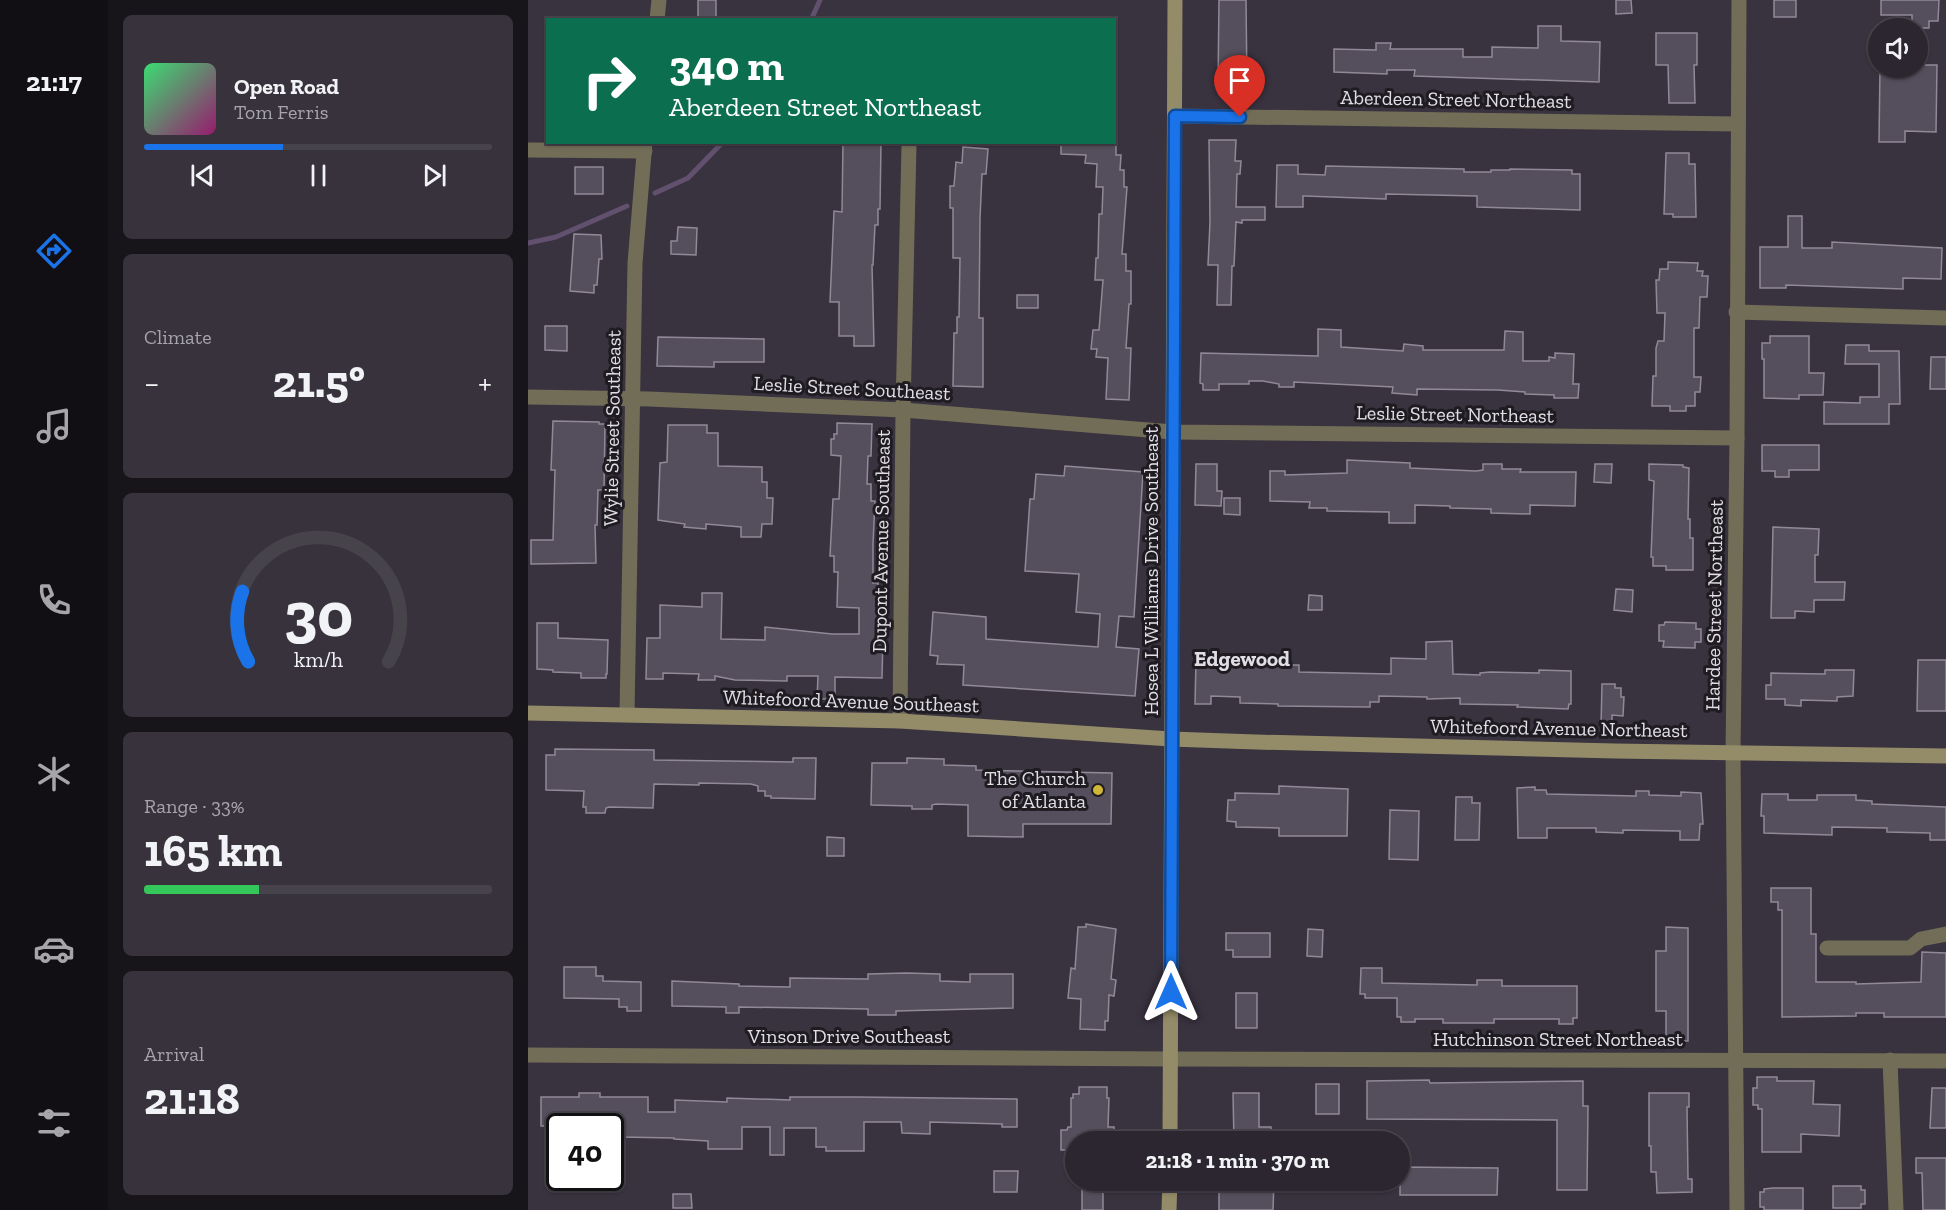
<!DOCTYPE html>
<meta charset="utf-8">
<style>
:root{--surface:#2b262f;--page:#37323b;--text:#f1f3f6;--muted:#a6a5aa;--line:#47434b;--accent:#1a73e8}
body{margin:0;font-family:"Zilla Slab",serif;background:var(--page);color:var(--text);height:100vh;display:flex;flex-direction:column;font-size:22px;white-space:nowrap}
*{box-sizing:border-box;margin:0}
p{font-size:20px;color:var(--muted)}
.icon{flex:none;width:33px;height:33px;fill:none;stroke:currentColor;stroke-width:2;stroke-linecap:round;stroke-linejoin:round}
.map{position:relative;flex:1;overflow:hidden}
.side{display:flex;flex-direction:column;gap:15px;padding:15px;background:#18151a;width:420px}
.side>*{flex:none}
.hud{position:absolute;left:18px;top:18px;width:570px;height:126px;border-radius:0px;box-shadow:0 2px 4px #0004,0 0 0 2px var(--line);background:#0b6e4f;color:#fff;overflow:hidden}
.controls{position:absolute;left:1340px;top:18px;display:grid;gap:12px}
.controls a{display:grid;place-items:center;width:60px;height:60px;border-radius:50%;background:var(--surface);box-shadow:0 2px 4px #0004,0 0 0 2px var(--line);font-size:30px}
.speed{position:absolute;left:18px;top:1113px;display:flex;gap:12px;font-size:30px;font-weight:700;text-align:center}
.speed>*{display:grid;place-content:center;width:78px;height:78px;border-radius:50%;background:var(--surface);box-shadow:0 2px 4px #0004,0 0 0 2px var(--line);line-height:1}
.speed .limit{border:3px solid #111;border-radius:9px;background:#fff;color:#111}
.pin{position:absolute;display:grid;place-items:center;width:51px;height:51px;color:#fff;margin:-62px -26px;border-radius:50% 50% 50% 0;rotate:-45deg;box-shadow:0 0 6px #0007}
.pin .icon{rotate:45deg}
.me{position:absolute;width:66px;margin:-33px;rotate:0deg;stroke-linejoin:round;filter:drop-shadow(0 0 4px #0008)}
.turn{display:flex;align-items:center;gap:21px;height:126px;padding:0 24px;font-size:27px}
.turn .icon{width:78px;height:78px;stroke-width:2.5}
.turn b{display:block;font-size:42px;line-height:51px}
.big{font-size:45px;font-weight:800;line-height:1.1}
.side .tile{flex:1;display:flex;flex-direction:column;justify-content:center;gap:9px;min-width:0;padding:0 21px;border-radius:9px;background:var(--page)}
.side .dial{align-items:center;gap:0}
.dial svg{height:156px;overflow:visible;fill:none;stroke:var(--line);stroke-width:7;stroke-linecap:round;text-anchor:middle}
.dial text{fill:var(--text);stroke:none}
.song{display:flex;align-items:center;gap:18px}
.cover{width:72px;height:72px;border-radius:9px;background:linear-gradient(135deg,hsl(140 70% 55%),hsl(320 70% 35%))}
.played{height:6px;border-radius:3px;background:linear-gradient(90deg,var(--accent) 40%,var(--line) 40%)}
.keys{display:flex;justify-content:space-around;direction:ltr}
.heat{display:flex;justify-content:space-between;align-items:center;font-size:33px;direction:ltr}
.charge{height:9px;border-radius:4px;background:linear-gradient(90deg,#34c759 33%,var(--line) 0)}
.trip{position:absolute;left:537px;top:1131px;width:345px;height:60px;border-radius:30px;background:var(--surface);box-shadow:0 2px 4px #0004,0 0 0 2px var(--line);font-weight:800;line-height:60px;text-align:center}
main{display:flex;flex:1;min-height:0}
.dock{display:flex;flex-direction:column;width:108px;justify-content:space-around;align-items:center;background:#110f13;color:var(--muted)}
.dock .icon{width:42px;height:42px}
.dock .on{color:var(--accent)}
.dock b{font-size:27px;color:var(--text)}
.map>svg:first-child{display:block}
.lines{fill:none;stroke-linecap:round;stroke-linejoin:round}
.stream{stroke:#61506e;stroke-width:5}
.building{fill:#554e5c;stroke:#918998;stroke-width:1.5}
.street{stroke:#726d57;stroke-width:15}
.secondary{stroke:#948c68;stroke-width:15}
.route-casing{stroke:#114b97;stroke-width:15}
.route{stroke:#1a73e8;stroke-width:10}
.poi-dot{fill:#d0b736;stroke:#1e1b21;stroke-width:2}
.labels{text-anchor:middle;stroke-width:6;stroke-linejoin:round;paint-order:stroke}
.street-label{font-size:20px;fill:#e2dee6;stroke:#1e1b21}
.poi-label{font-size:20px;fill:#e2dee6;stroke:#1e1b21;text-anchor:end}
.neighbourhood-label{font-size:21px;font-weight:bold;fill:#e2dee6;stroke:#1e1b21}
</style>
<main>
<nav class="dock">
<b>21:17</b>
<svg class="icon on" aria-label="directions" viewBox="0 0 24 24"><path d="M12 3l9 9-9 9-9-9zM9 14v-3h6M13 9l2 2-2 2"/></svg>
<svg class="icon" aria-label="music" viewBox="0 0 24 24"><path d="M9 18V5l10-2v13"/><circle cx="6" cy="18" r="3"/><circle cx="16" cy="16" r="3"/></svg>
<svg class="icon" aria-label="phone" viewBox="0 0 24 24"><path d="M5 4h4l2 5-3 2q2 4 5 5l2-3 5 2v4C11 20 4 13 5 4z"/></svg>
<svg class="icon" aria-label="climate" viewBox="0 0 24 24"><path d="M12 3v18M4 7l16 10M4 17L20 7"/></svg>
<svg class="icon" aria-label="car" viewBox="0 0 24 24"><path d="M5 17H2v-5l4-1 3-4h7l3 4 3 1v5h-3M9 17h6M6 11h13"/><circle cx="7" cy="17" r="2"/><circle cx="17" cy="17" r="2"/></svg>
<svg class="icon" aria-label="filters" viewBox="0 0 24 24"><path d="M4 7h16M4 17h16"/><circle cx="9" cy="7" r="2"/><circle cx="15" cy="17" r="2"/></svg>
</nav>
<section class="side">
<div class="tile">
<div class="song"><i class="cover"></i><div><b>Open Road</b><p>Tom Ferris</p></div></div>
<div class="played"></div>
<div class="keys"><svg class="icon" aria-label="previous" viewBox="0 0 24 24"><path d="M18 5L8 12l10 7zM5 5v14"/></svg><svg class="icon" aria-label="pause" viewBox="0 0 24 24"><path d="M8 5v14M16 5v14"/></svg><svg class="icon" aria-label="next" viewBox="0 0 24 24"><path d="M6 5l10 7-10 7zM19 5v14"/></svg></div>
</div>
<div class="tile"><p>Climate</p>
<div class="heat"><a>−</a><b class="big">21.5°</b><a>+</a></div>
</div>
<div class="tile dial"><svg viewBox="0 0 100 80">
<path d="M14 69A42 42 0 1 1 86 69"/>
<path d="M14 69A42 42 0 0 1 11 33" stroke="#1a73e8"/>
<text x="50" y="56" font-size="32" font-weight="700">30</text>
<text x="50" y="72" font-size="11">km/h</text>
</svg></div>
<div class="tile"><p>Range · 33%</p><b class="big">165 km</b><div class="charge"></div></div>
<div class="tile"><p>Arrival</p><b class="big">21:18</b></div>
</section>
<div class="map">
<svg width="1418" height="1210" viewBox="0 0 1418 1210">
<rect width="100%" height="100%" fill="#39323f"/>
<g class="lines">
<!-- stream -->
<g class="stream">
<path d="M283 20 292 0"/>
<path d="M127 193 160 178 195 142"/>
<path d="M0 243 28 237 99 206"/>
</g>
</g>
<!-- building -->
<g class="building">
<rect x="170" y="0" width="18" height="20"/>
<path d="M691 0H718L719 86 690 85Z"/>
<path d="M1088 0H1103L1104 13 1088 14Z"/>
<rect x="1246" y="0" width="22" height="17"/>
<path d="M1353 0H1411L1410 21H1401V28H1384V15H1353Z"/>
<path d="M1010 26H1033V41L1072 42 1071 82 886 76 887 70H859V74L806 72V49L848 50V43H863L862 49H935V57H964V47L1010 48Z"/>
<path d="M1128 33H1169V65H1166L1167 103H1141L1140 65H1128Z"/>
<path d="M1389 65H1409L1408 132 1377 131V142H1351L1352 68H1389Z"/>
<path d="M681 140H708L707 161H713L712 174H709L708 207H737V220H714V223L708 222 706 266H704L703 305H689L690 265H680L682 222Z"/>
<path d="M315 142H353L352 209H350V225H347L345 265H344L346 346H326V336H311V302H302L306 211 314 212Z"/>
<path d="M533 142H588V155H593L592 170H596V187H599L594 254H598V271H603V304H601L598 348H603L601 400 578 399 580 358 568 357 569 349H563L565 330H571L575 280H567L568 258H570L571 214H574L575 187H568L569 164 557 163 558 155 533 154Z"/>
<path d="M435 147 460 149 458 174H454L452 218 451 318H455V387L425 386 426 333H429V317H431L432 258H425V208H422V186H426L428 162 434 163Z"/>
<path d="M1138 153H1161V164H1167L1168 217H1145V214H1136Z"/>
<path d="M749 165H770V174L797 175 798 166 936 169V172H963V170H982V169L1044 170V174H1052V210L949 207V196L858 194V199L777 196H775V207H748Z"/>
<rect x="47" y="167" width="28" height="27"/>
<path d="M1260 216H1274V248H1304V242L1414 248 1413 279 1375 278V289L1258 285V288H1232V247H1260Z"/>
<path d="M150 227 169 228 168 255 143 254V241H149Z"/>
<path d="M46 234 73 235 74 259H71L69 285H66V293L42 291Z"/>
<path d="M1140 262 1170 263 1169 271H1175L1174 276H1180L1179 297H1172L1171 328H1166V377H1173L1172 392H1167V406H1158V411H1142V406H1124L1125 376H1128V348L1130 341H1136L1137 313H1129L1128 280H1131L1132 269H1140Z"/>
<rect x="489" y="295" width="21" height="13"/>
<path d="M17 326H39V351L17 350Z"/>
<path d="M790 329 813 330V347L875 351 876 344 895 346V350H976L977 331 995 332V361H1021V357L1027 358V353L1046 354 1045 384H1051L1050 398H1026V395L997 394V392L970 390 889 389V395L864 393 865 387 766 382V387H751V384L735 381H721V384H691V390H675V384L672 383 673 353 790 356Z"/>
<path d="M1242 336H1281V373H1296L1295 395H1271V399L1236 398V359H1234V343H1242Z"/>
<path d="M130 337 236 339V362H186V367L129 366Z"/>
<path d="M1318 345H1341V351H1371L1372 404H1361V424H1296V402L1332 403V397H1351V364H1317Z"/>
<path d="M1403 357H1418V389H1402Z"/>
<path d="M25 421 71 422V424H77L76 490H70L69 525H67L68 563 3 564V540H25L27 470H23Z"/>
<path d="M309 423 344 424 343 456H340L339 484H343V501H347L345 544V583H350L349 631H352V635H355L354 678 307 677V699H289L290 676H259V681L207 680 187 676V680H170L171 674 135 673V679H118L119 638H132V605L174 607V593H194L193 639 237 640V627L304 634H331V608L309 607 310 572H306V556H302L305 499H311L313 456 303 455V439H306V434H309Z"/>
<path d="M140 425H179V433H190V466L234 467V482H239V498H245L244 524H234L233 537H213V527L178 524V529L156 527 157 524 130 520 132 463 139 462Z"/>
<path d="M1234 445H1291V470H1261V477H1247V471H1234Z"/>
<path d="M819 460 882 463V468L948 471 955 470V464H974V469H993L992 472H1048L1047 506 1002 505V514L963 513V509L922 508V506L887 505V523H861V512L799 511V508H781L782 502 742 501V471H757V475L819 473Z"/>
<path d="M668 464H689V491H694L693 506 667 505Z"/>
<path d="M1067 464H1084L1083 483 1066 482Z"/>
<path d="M1121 464 1155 465V467L1161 468 1160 519H1162V538H1165V570H1138V566H1125V557H1123L1126 481 1121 480Z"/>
<path d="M537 466 615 472 606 617 591 616 588 647 611 649 607 696 435 685 436 665 409 664 410 656 402 655 405 612 458 617V639L570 647 572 614 548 612 551 574 497 571 502 499H506L508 474 536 476Z"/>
<path d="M696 498H712V515L696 514Z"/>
<path d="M1245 527 1291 529 1290 555H1287V582H1317L1316 600H1286V612L1267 611V618H1243Z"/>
<path d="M1088 589 1105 590 1104 612 1086 610Z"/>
<path d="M781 595 794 596V610H780Z"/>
<path d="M1137 622 1168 623V629H1173V642H1167V648L1135 647 1136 641H1131V625H1136Z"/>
<path d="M9 623H30V638L80 640 79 674H78V678H53V673L25 672V670L9 669Z"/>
<path d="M924 641 925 674 952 675V673L962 672 1011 673V670L1043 671V704H1041L1040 709 989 707 990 705 932 704V698L899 699V697L851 696V702H842V707L750 706V704L712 703V697L683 696V704H667L668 661H750V665H771V672L863 674V658L898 659V642Z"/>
<path d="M1390 660H1418V711H1389Z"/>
<path d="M1297 670H1326L1325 696 1309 697V701L1273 700V706L1257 705V699H1238V685H1243V673L1297 674Z"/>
<path d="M1074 684H1087V688H1093V697H1096L1095 716 1084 715V726L1073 725Z"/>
<path d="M27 749 126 750V760L265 762V758H288L287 799 243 798V796H237V791H230V786L223 784 171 783V785L126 784 125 808 81 807 78 808 77 813H58V807H55L56 791 18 790V755H27Z"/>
<path d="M379 758 416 759V765L448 766V770L584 773 583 824H495V837L440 836V805L408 804 404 805V809H384V806L343 805 344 763H379Z"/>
<path d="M751 786 820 789 819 836H751V828L708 827V822L699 821 700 800H707V793L751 794Z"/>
<path d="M1007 787V790H1018L1019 794 1108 796V791H1121V795L1153 796V792L1173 793 1175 824H1172L1171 840H1152V831L1095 830V833L1068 832V828H1019V838H990L989 788Z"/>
<path d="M1234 794H1260V800H1289V795H1328V800L1344 801V804L1418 807V840H1402V833L1359 832V828L1304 827V835L1236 833V816H1233Z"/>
<path d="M928 797H944V803H952L951 840H927Z"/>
<path d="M862 810 891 811 890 860 861 859Z"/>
<path d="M299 837 316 838V856H299Z"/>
<path d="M1243 888H1283V934H1288V982H1328V984L1393 982 1394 952 1418 953V1017H1356V1013H1328V1016L1254 1017V910H1250V902H1243Z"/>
<path d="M558 924 588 929 583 979 588 980 586 996 581 995 580 1021H577V1030L552 1029 553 999 540 998 543 968 547 969 550 927H558Z"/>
<path d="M1138 927 1160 928V1041H1146V1036H1138V1011H1128V951H1138Z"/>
<path d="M780 929 795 930 794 957 779 956Z"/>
<path d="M698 933H742V957H705V950H698Z"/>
<path d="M36 967H68V976H75V981L113 982V1011H99V1007H91V999L36 998Z"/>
<path d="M833 968H854V983L949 985V980H974V986H1049V1018H1045V1024H1031V1019H966V1023H915V1019H887V1022H873V1017H869V998H837V994H832Z"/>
<path d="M378 973 412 974V981L442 982V974H485V1008L368 1011V1015H340V1009L211 1007V1013H198V1007L144 1006V981L211 984V986L262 987V978L340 979V974Z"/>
<rect x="708" y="993" width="21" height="35"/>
<path d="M1229 1077H1249V1081H1286L1285 1104 1312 1105 1311 1136 1273 1134V1152H1234V1109H1230V1105H1225V1088H1229Z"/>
<path d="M901 1080 902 1083 1055 1081V1106H1060L1059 1190H1029V1120L839 1119V1081Z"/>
<rect x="788" y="1084" width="23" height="30"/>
<path d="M551 1087H579V1098H581L580 1127H586V1142H548V1150H533V1130H539L540 1127H543V1098H545V1094H551Z"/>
<path d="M1404 1088H1418V1128H1402Z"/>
<path d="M51 1093H72V1097H120V1112H147V1100L199 1102V1098L262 1100V1097H330L489 1099V1127H474V1124L402 1122V1134L374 1133 373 1122H336V1151H298V1147H288V1128H256V1155H242V1127H214V1149H180V1141L146 1139V1138L93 1137V1123H64V1126H13V1097H51Z"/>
<path d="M705 1093H731V1127H743V1142H706Z"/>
<path d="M1121 1093H1161V1107H1159L1160 1179H1164V1192L1129 1193 1128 1172H1123V1146H1121Z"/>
<path d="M1388 1158H1418V1210H1395L1394 1173H1388Z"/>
<path d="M872 1167 970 1168 969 1195H872Z"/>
<path d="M466 1171H490L489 1192H466Z"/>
<rect x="554" y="1180" width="21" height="30"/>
<path d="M697 1180H746L745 1210H691V1192H697Z"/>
<path d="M1305 1186H1333V1190H1337V1204H1333V1208H1305Z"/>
<path d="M1245 1188H1275V1210H1236V1207H1232V1192H1236V1189Z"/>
<path d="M145 1194H163L164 1208H145Z"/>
</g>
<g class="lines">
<!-- street -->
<g class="street">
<path d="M129 20 131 0"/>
<path d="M647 116 1209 124"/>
<path d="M0 150 117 151"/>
<path d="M1208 312 1418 318"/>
<path d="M0 397 121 399 375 410 645 432 1209 438"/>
<path d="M99 714 107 263 117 142"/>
<path d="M372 721 375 410 381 145"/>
<path d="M1299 948H1382L1393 939 1418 934"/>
<path d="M0 1055 642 1059 1418 1061"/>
<path d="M1362 1060 1368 1210"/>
<path d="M1209 1210 1205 753 1209 438 1211 0"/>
</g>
<!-- secondary -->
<g class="secondary">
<path d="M0 713 372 721 643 739 728 742 1087 751 1418 756"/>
<path d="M642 1142 647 0"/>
<path d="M641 1210 642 1180"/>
</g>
</g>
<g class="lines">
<defs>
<path id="route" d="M643 992 647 116 712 117"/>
</defs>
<!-- route casing -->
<use href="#route" class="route-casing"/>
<!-- route -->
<use href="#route" class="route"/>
</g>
<!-- markers -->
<circle class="poi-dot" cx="570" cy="790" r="6"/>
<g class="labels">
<!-- street labels -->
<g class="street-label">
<text transform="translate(928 99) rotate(1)" y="7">Aberdeen Street Northeast</text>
<text transform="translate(324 388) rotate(3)" y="7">Leslie Street Southeast</text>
<text transform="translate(927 414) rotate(1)" y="7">Leslie Street Northeast</text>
<text transform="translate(84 428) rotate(-89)" y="7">Wylie Street Southeast</text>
<text transform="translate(353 541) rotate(-89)" y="7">Dupont Avenue Southeast</text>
<text transform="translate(623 571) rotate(-90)" y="7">Hosea L Williams Drive Southeast</text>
<text transform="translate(1186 605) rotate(-89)" y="7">Hardee Street Northeast</text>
<text transform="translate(323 701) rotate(2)" y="7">Whitefoord Avenue Southeast</text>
<text transform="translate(1031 728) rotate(1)" y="7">Whitefoord Avenue Northeast</text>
<text x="321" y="1043">Vinson Drive Southeast</text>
<text x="1030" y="1046">Hutchinson Street Northeast</text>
</g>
<!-- poi labels -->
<g class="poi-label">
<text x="558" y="785">The Church<tspan x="558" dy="23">of Atlanta</tspan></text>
</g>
<!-- neighbourhood labels -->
<g class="neighbourhood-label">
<text x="714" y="666">Edgewood</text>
</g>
</g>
</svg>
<div class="controls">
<a><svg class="icon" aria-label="sound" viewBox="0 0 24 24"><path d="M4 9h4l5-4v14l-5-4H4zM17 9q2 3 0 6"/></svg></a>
</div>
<div class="speed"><div class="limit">40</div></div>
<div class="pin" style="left:712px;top:117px;background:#d93025"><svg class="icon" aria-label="arrive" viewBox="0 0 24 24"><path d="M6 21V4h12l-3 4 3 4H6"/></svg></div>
<svg class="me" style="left:643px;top:992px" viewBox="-20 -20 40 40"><path d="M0-17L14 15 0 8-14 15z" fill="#1a73e8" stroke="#fff" stroke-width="4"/></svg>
<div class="trip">21:18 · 1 min · 370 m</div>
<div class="hud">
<div class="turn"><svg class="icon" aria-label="right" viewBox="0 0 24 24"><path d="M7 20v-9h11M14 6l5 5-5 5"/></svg><div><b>340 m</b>Aberdeen Street Northeast</div></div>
</div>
</div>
</main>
